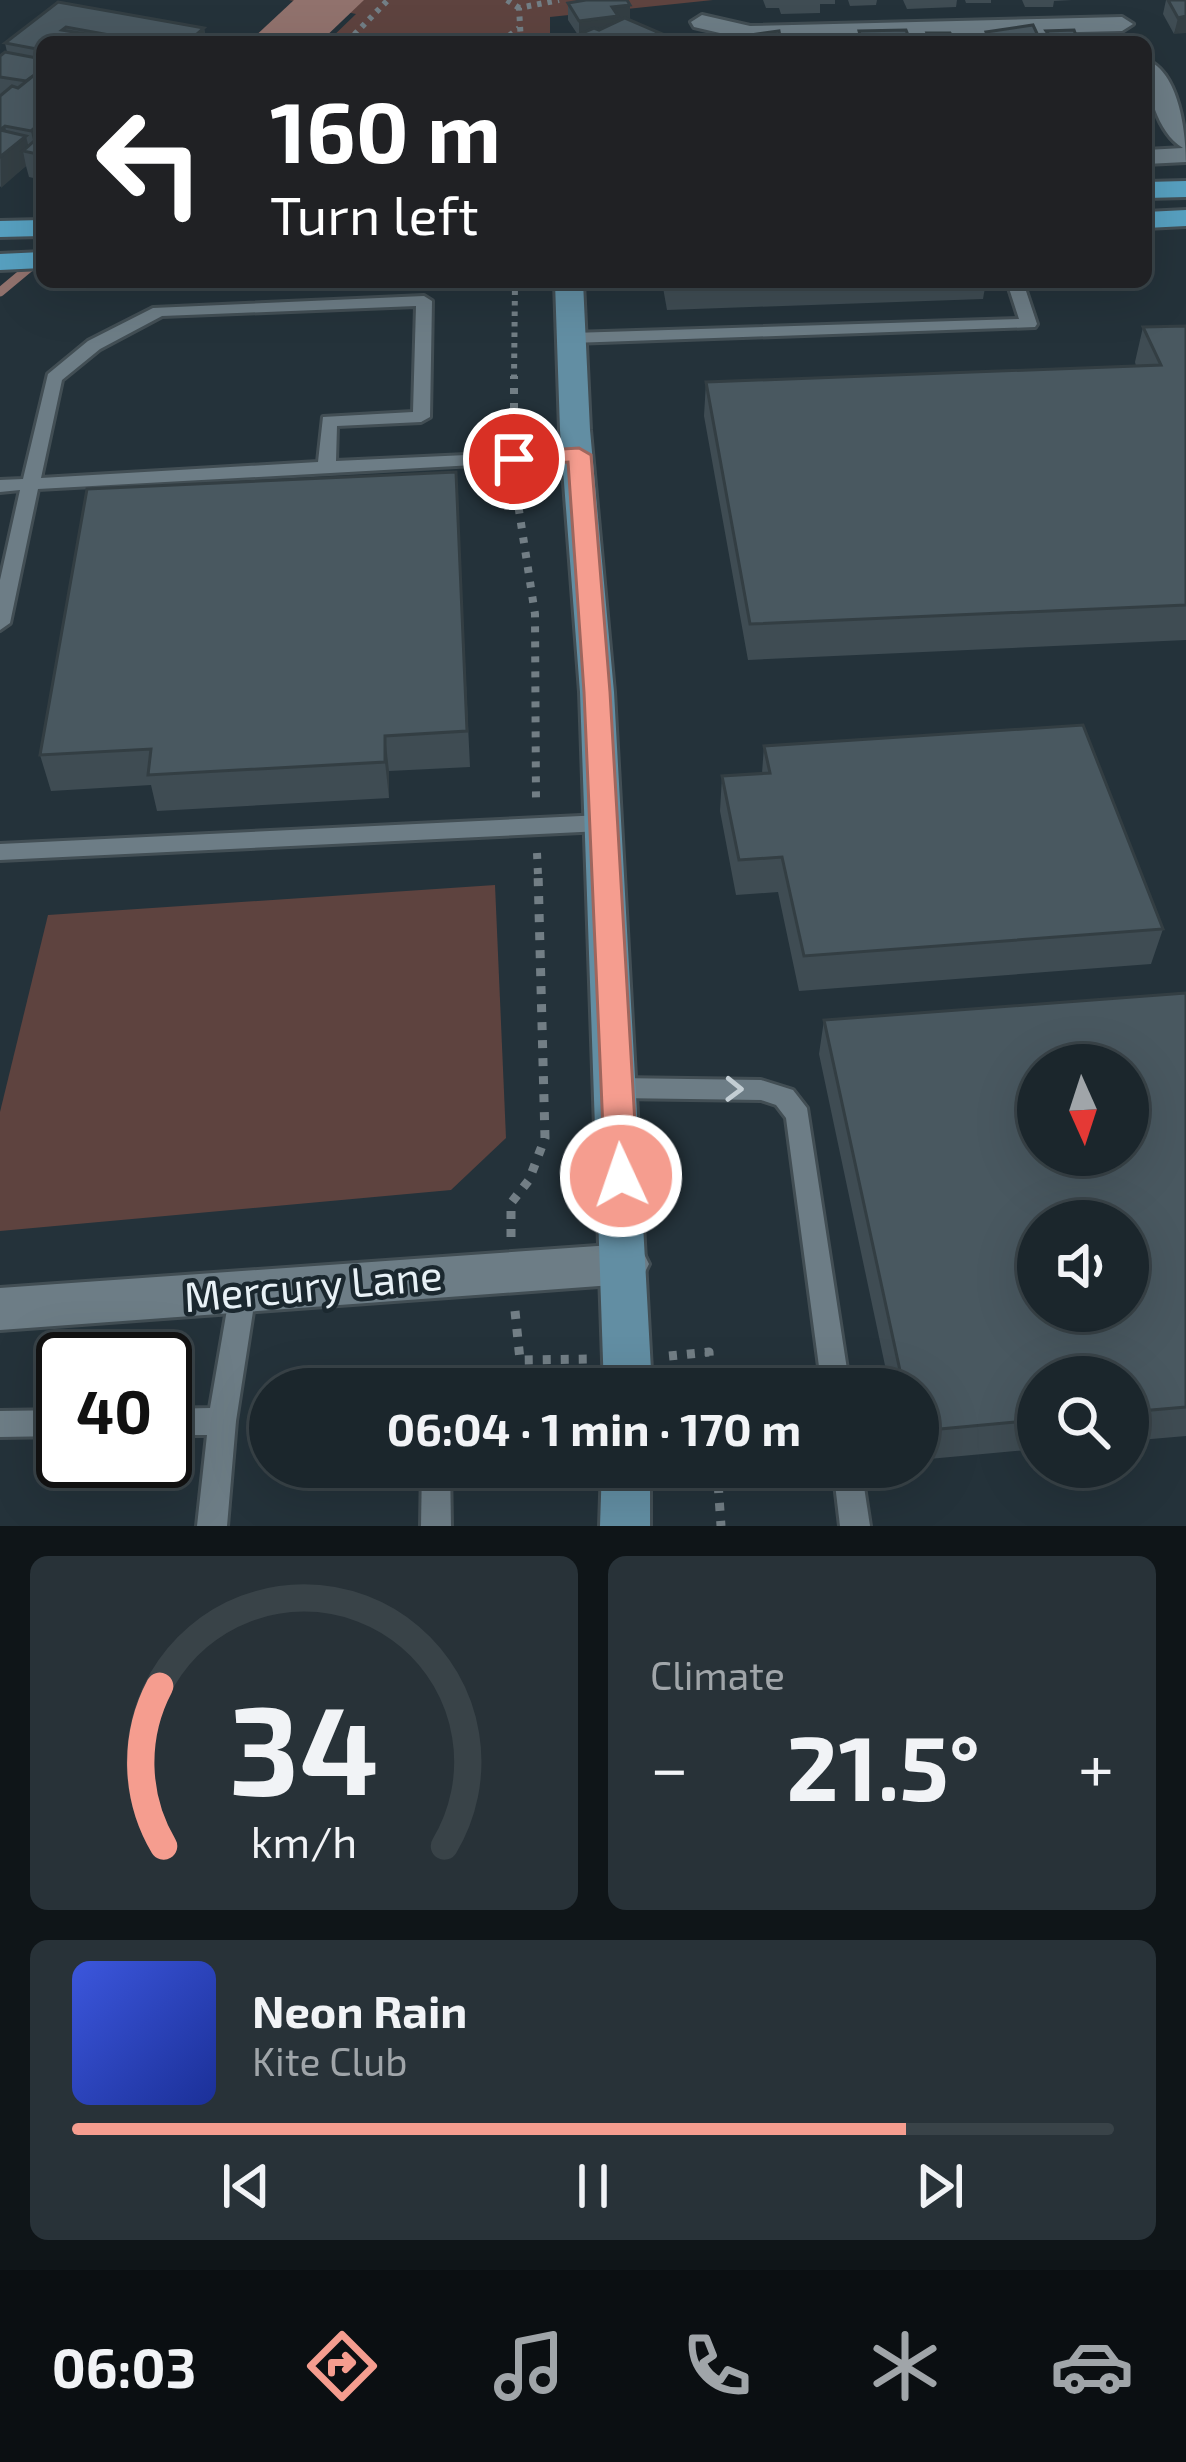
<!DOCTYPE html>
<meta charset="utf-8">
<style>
:root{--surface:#1b262c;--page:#283238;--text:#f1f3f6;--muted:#a0a5a9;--line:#394348;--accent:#f59d8f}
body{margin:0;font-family:"Exo 2",sans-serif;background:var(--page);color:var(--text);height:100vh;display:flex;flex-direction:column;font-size:45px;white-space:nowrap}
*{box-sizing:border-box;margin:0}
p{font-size:39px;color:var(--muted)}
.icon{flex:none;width:66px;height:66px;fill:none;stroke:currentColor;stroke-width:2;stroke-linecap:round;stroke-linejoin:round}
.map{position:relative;height:1526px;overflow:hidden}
.panel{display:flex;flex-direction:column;gap:30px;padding:30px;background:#0f1518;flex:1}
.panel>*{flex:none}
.guide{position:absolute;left:36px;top:36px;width:1116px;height:252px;border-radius:18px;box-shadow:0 12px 48px #0002,0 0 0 3px var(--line);background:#202124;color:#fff;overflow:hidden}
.needle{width:78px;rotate:177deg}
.controls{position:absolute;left:1017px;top:1044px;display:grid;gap:24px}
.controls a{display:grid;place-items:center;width:132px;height:132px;border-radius:50%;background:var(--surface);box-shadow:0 12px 48px #0002,0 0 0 3px var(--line);font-size:60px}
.speed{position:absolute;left:36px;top:1332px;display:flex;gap:24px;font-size:60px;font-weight:700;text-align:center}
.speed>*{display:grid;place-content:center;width:156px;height:156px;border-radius:50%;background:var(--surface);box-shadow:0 12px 48px #0002,0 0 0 3px var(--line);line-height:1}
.speed .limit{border:6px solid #111;border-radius:18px;background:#fff;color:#111}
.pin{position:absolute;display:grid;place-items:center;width:102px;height:102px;color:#fff;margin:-51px;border:6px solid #fff;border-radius:50%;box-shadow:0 3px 12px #0007}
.me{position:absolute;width:132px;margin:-66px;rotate:357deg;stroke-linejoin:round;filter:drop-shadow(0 0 9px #0008)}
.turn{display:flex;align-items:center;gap:42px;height:252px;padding:0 36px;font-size:54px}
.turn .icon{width:156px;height:156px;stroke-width:2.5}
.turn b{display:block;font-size:84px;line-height:102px}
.big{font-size:90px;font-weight:700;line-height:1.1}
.panel .card{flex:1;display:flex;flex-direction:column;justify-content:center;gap:18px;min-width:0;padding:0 42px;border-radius:18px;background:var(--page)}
.panel .dial{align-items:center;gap:0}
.dial svg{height:312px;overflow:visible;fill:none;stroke:var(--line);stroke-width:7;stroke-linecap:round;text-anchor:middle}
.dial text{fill:var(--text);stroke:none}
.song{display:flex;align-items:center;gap:36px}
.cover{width:144px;height:144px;border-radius:18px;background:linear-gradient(135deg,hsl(230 70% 55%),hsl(230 70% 35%))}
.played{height:12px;border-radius:6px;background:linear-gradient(90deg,var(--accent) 80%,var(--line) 80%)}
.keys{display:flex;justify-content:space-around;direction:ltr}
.heat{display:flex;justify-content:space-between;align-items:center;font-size:66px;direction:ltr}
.panel .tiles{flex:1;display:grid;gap:30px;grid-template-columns:1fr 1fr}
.card:last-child{grid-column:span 2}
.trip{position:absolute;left:249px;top:1368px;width:690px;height:120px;border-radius:60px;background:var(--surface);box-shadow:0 12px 48px #0002,0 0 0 3px var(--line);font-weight:700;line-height:120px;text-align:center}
.tab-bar{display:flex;height:192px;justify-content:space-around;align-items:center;background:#0b0f12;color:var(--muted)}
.tab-bar .icon{width:84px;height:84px}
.tab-bar .on{color:var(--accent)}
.tab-bar b{font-size:54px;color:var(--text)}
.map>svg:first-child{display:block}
.green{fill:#5e433f}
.water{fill:#91726d}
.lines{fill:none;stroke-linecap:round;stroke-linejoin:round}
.stream{stroke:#91726d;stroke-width:9}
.lane-casing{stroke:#424e54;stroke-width:6}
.street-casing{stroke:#424e54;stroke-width:6}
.secondary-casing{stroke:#424e54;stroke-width:6}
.primary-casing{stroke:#424e54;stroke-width:6}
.path-far2{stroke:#727e85;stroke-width:6;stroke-dasharray:4.5 6;stroke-linecap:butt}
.path-far1{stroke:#727e85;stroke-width:8;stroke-dasharray:6 9;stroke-linecap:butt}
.path{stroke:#727e85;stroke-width:9;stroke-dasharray:8 10;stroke-linecap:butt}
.lane{fill:#6d7d86;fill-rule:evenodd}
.street{fill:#6d7d86;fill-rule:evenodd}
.secondary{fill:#628ea3;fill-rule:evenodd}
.primary{fill:#57a0c0;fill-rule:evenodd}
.wall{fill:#3f4c53}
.shaded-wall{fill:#333e43}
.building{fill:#495860;stroke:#333e43;stroke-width:3;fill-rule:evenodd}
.oneway{stroke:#c3ced4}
.route{fill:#f59d8f;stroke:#9f665d;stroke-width:3}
.labels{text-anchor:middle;stroke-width:9;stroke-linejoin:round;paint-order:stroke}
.near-street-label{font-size:42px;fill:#e8f1f6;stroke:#1b282f}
</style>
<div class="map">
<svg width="1186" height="1526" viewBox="0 0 1186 1526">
<rect width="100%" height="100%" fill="#24323a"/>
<!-- green -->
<g class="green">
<path d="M289 0H713L550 17V42H327L356 14Z"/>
<path d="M495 885 506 1138 451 1190 0 1231V1112L48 915Z"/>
</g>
<!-- water -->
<path class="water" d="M294 0H364L320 42H249Z"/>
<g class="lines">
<!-- stream -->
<path class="stream" d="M0 292 42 257"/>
<defs>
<g id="lane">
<path d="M1007 282H1023L1037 324 1035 327 572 343 564 338 572 333 1019 319Z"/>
<path d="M424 296 432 301 430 417 421 422 337 426 336 461 579 450 588 455 585 459 38 489 10 623 0 630V580L20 490 0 492V480L23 479 48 374 88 341 153 308ZM416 306 413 412 323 417 318 462 41 478 62 380 100 349 162 316Z"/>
<path d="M602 815 610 817 613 823 610 829 602 831 0 860V844Z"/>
<path d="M617 1078 761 1080 793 1090 807 1108 850 1389H822L786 1118 776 1105 761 1100 617 1098 608 1095 605 1088 608 1081Z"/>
<path d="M243 1280 252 1283 256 1292 236 1421 227 1526H197L207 1435H165V1409L210 1408 230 1292 234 1283Z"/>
<path d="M63 1410V1436L0 1437V1411Z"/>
<path d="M422 1467H450L451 1526H421Z"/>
<path d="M833 1467H861L870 1526H840Z"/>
</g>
<g id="street">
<path d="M702 15 750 26 1122 17 1133 24 1122 31 750 40 694 27 691 22Z"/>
<path d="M1146 60C1179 71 1186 133 1186 162L1146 164V150L1183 148C1157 133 1146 88 1146 60Z"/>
<path d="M626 1244 642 1250 649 1264 642 1278 626 1284 0 1330V1288Z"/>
</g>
<g id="secondary">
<path d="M555 282H583L590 430 614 692 652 1389H604L580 692 560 430Z"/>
<path d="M602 1467H650V1526H600Z"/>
</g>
<g id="primary">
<path d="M1186 181V197L1146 198V182Z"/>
<path d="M1186 210V226L1146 228V212Z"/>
<path d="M42 220V236L0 237V221Z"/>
<path d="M42 252V268L0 270V254Z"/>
</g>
</defs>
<!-- lane casing -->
<use href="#lane" class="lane-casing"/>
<!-- street casing -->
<use href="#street" class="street-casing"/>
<!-- secondary casing -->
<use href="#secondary" class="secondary-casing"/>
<!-- primary casing -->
<use href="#primary" class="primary-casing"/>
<!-- path-far2 -->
<g class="path-far2">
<path d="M507 0 519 8"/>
<path d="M347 42 388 0"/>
<path d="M501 42 519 28"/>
<path d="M521 42 519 8 559 0"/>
<path d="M514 379 515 282"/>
</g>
<!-- path-far1 -->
<g class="path-far1">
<path d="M514 439V376"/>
<path d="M514 478 535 614 536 802"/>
<path d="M537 853 538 875"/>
</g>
<!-- path -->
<g class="path">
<path d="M511 1237V1203L529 1180 545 1138 538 872"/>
<path d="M515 1311 520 1360 588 1359"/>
<path d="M669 1356 709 1352 711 1389"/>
<path d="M717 1467 721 1526"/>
</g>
<!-- lane -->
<use href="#lane" class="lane"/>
<!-- street -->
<use href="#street" class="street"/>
<!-- secondary -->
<use href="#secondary" class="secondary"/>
<!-- primary -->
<use href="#primary" class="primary"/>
</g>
<!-- wall -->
<g class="wall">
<path d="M763 0H835V4H820V13L781 14 779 8H766Z"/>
<path d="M848 0H877L876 5 850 6Z"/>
<path d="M903 0H957L956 7 907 9Z"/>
<path d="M965 0H991V3H966Z"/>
<path d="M1022 0H1072L1054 1 1053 7H1025Z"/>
<path d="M1166 0H1186L1174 34 1163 14Z"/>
<path d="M58 2 204 28 206 42H42V180L29 177 26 166 0 187V96L2 94H0V56L7 52 5 43Z"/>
<path d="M568 3 630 5V20L660 33V42H575V36L578 35 568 20Z"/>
<path d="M662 282H986L983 299 667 310Z"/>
<path d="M1186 326V640L748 660 704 416 706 382 1136 366 1135 362 1143 327Z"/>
<path d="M456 472 470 767 389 771V798L157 811 151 785 51 791 40 755Z"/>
<path d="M764 746 1163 929 1151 964 799 991 778 892 736 895 720 811 722 776 762 773Z"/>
<path d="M1186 993V1436L1128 1441V1377H1038V1449L918 1460V1389H890L819 1054 824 1020Z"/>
</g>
<!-- shaded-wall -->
<g class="shaded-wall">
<path d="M630 5V22L579 38V21L612 7Z"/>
<path d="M1186 16V33L1174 34 1178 18Z"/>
<path d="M204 28 206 42H188Z"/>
<path d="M660 33V42H630L631 41Z"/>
<path d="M42 122V152L36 154 31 131Z"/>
<path d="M5 126 10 149 26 136 30 153 23 151 26 166 1 188 0 130Z"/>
<path d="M385 736 389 771V798L385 762Z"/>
</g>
<!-- building -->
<g class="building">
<path d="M586 0H627L630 5 612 7 618 16 579 21 568 3Z"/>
<path d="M1168 0H1186V16L1178 18Z"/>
<path d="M58 2 204 28 188 42H148L66 27 62 30 110 38 105 42H42V50L5 43Z"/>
<path d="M625 18 660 33 631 41 634 42H582L585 41 575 36 594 28 599 30Z"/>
<path d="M1033 25 1041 42H990L986 32Z"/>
<path d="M906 30 910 40H900L901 42H862L859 31Z"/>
<path d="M1074 30 1077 38 1099 42H1054L1046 31Z"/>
<path d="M779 31 781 42H730L729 38Z"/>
<path d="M927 33H950L954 41 975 42H931Z"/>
<path d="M797 36H823L825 42H800Z"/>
<path d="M694 38V42H668L667 39Z"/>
<path d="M5 52 42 59V77L33 76 26 81 0 77V56Z"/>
<path d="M33 76 42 77 40 92 42 90V122L31 131 5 126 0 130V96L12 86 18 88Z"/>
<path d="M0 130 26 136 0 157Z"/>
<path d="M42 134V155L23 151Z"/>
<path d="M1186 326V605L750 624 706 382 1161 365 1143 327Z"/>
<path d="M456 472 467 731 385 736V762L148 775 151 749 40 755 87 489Z"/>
<path d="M1083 725 1163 929 804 956 782 857 739 860 722 776 770 773 764 746Z"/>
<path d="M1186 993V1407L1128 1412V1377H1038V1420L918 1431V1389H904L824 1020ZM1038 1065H1128V1155H1038ZM1038 1221H1128V1311H1038Z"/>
</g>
<!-- one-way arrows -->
<defs><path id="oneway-chevron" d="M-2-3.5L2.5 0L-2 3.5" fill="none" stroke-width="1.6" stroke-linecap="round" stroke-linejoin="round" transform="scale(3)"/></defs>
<use class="oneway" href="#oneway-chevron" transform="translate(734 1089) rotate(1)"/>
<!-- route -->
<path class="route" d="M579 448 591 455 610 692 638 1176 633 1186 621 1190 610 1186 605 1176 584 692 568 462 514 466 503 459 514 452Z"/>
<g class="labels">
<!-- near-street labels -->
<g class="near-street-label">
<text transform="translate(313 1286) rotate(-5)" y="15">Mercury Lane</text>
</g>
</g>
</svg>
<div class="controls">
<a><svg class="needle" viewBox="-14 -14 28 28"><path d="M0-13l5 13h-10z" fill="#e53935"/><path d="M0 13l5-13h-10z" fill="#a0a5a9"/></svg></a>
<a><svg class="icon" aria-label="sound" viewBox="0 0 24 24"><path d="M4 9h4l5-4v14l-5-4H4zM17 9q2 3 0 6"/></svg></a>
<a><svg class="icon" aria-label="search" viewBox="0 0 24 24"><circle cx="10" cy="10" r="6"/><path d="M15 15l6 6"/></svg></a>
</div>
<div class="speed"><div class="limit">40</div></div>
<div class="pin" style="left:514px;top:459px;background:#d93025"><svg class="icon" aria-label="arrive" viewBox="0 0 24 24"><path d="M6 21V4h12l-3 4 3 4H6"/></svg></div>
<svg class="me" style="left:621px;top:1176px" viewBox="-20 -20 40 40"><circle r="17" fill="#f59d8f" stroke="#fff" stroke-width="3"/><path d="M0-11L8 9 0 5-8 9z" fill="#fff"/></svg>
<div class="trip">06:04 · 1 min · 170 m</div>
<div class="guide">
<div class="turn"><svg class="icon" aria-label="left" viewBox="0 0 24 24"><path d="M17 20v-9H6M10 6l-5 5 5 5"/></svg><div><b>160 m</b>Turn left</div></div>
</div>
</div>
<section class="panel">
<div class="tiles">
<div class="card dial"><svg viewBox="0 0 100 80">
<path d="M14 69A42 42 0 1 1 86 69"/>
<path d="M14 69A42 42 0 0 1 13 28" stroke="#f59d8f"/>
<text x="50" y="56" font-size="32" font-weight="700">34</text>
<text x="50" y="72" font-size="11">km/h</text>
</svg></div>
<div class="card"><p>Climate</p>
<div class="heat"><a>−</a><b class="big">21.5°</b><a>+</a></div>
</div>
<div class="card">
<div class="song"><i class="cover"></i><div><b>Neon Rain</b><p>Kite Club</p></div></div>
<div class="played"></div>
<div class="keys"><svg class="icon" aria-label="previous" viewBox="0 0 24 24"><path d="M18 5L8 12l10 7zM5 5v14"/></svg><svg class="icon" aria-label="pause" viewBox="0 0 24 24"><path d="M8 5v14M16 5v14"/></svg><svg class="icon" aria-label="next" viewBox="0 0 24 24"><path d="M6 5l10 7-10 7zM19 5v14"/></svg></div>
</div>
</div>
</section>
<nav class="tab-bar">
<b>06:03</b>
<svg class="icon on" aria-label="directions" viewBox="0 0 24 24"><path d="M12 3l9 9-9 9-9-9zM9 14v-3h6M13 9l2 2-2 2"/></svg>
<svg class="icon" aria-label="music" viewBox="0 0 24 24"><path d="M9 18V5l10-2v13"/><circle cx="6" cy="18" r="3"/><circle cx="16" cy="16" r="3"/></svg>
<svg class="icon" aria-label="phone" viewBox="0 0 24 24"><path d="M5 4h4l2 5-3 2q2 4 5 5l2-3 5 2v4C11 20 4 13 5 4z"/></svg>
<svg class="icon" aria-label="climate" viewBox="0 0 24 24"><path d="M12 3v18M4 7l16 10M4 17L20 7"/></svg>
<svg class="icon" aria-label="car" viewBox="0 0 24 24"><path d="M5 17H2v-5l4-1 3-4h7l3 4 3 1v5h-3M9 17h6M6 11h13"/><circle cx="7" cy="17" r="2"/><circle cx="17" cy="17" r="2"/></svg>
</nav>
